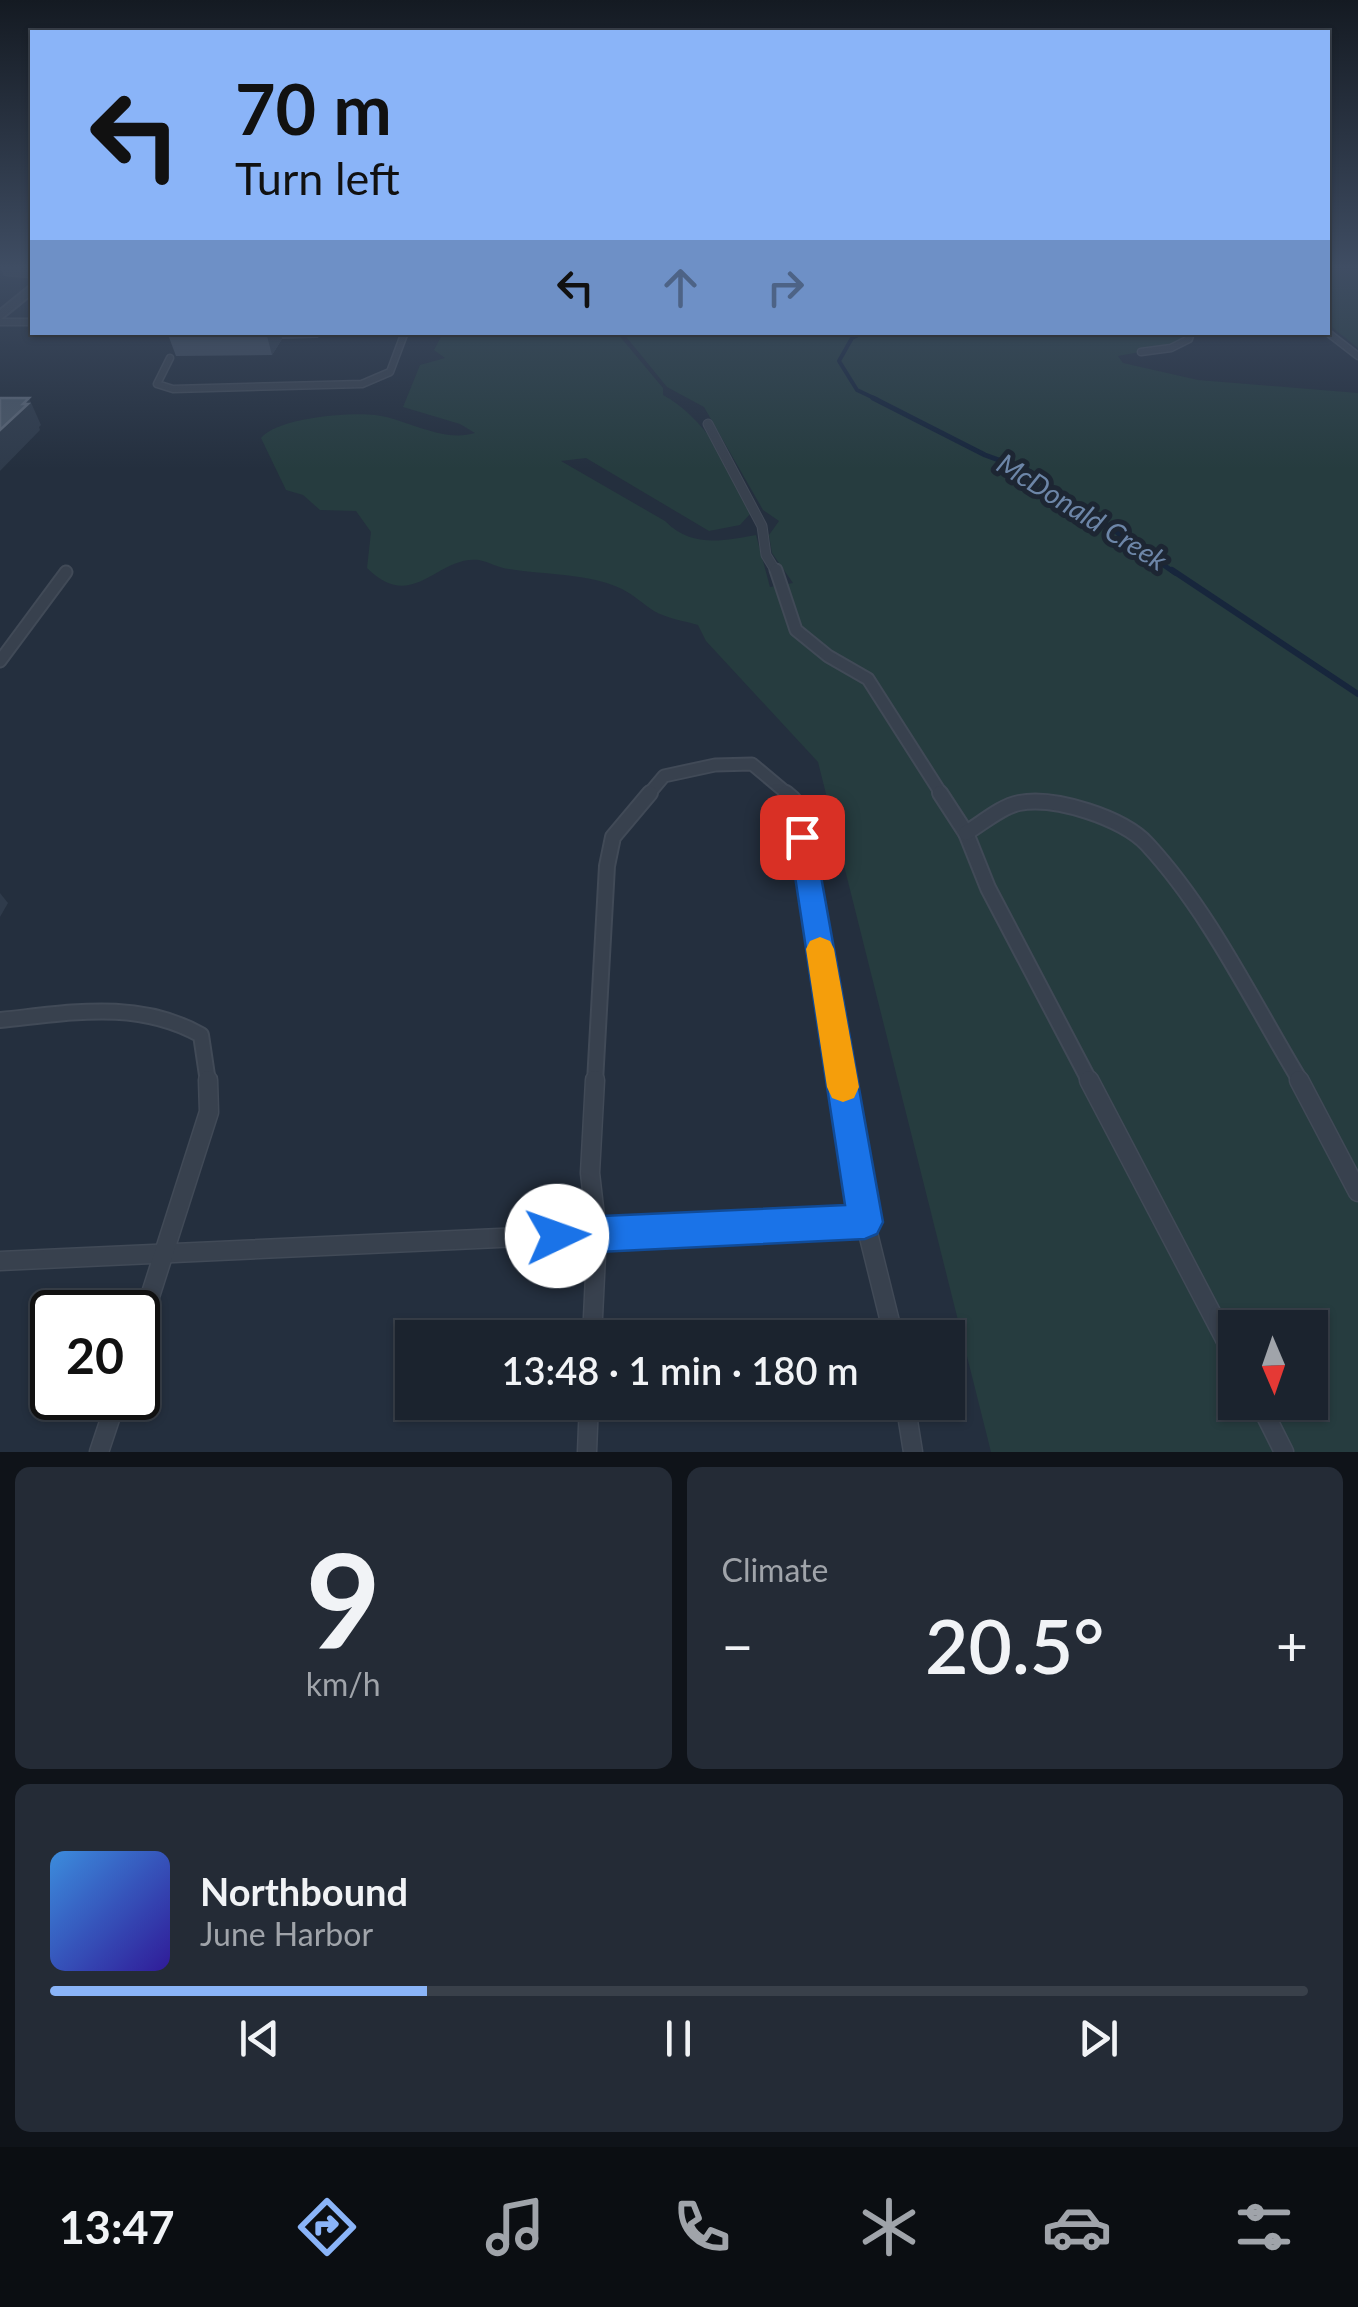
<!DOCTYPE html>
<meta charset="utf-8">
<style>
:root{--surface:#1b232e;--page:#242b36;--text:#f1f3f6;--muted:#a0a4aa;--line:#39404a;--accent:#8ab4f8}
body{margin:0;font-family:Lato,sans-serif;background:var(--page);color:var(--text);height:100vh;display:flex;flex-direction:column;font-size:38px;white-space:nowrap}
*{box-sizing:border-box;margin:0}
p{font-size:32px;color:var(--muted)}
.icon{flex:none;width:55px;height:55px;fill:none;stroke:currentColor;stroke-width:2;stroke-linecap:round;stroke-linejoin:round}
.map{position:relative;height:1452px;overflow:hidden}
.details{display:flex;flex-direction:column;gap:15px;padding:15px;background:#0f1319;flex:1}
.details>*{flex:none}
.top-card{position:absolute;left:30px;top:30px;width:1300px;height:305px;border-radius:0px;box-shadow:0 2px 8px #0004,0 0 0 2px var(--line);background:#8ab4f8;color:#111;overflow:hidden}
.needle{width:65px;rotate:178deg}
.fabs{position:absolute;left:1218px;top:1310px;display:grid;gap:20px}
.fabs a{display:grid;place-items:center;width:110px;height:110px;border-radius:0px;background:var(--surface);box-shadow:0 2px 8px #0004,0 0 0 2px var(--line);font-size:50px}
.speed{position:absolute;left:30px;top:1290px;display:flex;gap:20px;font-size:50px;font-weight:700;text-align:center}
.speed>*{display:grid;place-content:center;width:130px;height:130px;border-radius:50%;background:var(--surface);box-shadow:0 2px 8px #0004,0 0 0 2px var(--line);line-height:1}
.speed .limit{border:5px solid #111;border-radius:15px;background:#fff;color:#111}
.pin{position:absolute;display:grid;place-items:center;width:85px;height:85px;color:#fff;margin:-42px;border-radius:20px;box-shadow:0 5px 15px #0006}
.me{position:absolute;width:110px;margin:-55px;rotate:87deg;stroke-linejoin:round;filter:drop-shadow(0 0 8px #0008)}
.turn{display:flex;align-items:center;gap:35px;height:210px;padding:0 40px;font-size:45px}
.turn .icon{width:130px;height:130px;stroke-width:2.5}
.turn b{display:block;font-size:70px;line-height:85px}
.lanes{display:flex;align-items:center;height:95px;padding:0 40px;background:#0003;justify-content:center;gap:50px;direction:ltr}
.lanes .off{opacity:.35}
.big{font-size:75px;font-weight:600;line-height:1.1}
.details .tile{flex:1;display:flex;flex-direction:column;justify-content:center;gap:15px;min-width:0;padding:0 35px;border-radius:15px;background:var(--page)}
.details .dial{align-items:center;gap:0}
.dial b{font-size:130px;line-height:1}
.song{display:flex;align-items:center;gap:30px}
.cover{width:120px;height:120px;border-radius:15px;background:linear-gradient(135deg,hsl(210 70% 55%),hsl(250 70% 35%))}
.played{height:10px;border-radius:5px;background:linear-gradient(90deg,var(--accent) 30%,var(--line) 30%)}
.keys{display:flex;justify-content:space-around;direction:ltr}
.heat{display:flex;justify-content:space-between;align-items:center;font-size:55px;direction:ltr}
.details .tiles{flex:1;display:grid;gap:15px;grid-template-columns:1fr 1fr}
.tile:last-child{grid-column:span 2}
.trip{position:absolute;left:395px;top:1320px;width:570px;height:100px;border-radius:0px;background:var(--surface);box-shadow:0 2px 8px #0004,0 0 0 2px var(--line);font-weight:600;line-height:100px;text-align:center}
.menu{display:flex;height:160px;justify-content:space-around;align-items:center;background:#0b0e12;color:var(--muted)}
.menu .icon{width:70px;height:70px}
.menu .on{color:var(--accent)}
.menu b{font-size:45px;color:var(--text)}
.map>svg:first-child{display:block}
.green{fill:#263c3f;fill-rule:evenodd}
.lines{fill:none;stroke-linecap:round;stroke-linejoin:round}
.stream-far2{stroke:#17263c;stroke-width:4}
.stream-far1{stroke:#17263c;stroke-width:5}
.stream{stroke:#17263c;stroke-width:6}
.service-far4-casing{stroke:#414a57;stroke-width:9}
.service-far3-casing{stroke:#414a57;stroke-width:11}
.service-far2-casing{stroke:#414a57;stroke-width:15}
.service-far1-casing{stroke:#414a57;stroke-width:18}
.service-casing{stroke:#414a57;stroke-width:21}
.minor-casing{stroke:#414a57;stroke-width:4}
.service-far4{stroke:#38414e;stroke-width:6}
.service-far3{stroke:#38414e;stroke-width:9}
.service-far2{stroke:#38414e;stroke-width:11}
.service-far1{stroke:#38414e;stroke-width:14}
.service{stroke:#38414e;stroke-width:18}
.minor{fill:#38414e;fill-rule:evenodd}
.wall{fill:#3f4b5c}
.shaded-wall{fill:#2f3b4b}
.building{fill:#4b5868;stroke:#5c6777;stroke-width:2.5}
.route{fill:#1a73e8;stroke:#114b97;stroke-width:2.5}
.slow{fill:#f59e0b}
.labels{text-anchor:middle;stroke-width:10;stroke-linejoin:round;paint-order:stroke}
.far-water-label{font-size:28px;font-style:italic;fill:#6d86a8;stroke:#1d2633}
</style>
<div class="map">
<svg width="1358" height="1452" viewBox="0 0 1358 1452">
<rect width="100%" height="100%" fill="#242f3e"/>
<!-- green -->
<g class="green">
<path d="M1328 270H1358V348L1328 324Z"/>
<path d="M443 333H617L663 388V395C704 417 736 470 750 514L740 525 709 531 586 458 561 461 665 521C692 548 722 541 756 535L770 587 793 583 772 553 769 535 779 521 763 510 704 407 667 387 623 333H1187L1185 338 1167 347 1118 356 1123 363 1198 380 1358 393V1452H991L818 762 706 641 698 625C684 621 666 618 654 611 643 604 634 595 622 589 589 573 545 575 509 569 499 568 489 562 479 560 437 555 413 614 367 568L371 532 356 511 320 510 303 495 286 490 261 438C277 418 349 412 375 415 407 419 442 443 475 433L460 424 403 407 420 365 445 358 434 350ZM1235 1328H1310V1402H1235Z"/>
</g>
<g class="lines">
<!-- stream-far2 -->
<path class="stream-far2" d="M864 332 852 338 839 361 857 390 878 400"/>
<!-- stream-far1 -->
<path class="stream-far1" d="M873 398 985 455 1029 471 1175 573"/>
<!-- stream -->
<path class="stream" d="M1172 570 1358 694"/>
<defs>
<g id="service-far4">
<path d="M6 268 7 272 32 274"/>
<path d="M0 322H32"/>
<path d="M1327 332 1358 356"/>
<path d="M1141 352 1171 348 1189 339 1191 332"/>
<path d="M170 358 157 384 173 389 362 384 390 372 405 332"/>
</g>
<path id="service-far3" d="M708 424 762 526 766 555 777 573"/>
<g id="service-far2">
<path d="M776 570 796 630 828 656 868 679 942 795"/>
<path d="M0 661 66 572"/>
<path d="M648 795 664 776 715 765 752 764 789 795"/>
</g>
<g id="service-far1">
<path d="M786 793 793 799 841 1082"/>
<path d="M940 793 966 833 988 888 1090 1082"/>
<path d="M966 833C981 824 1002 806 1019 803 1055 796 1123 818 1147 844 1210 912 1253 1003 1301 1082"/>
<path d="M0 1020C70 1013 137 999 201 1035L208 1082"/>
<path d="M595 1082 607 866 613 837 650 793"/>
</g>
<g id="service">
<path d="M841 1080 865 1221 894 1338"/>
<path d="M1089 1080 1235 1358"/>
<path d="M1299 1080 1358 1192"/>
<path d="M0 1261 865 1221"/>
<path d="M138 1334 209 1112 208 1080"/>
<path d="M592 1338 597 1234 590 1173 595 1080"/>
<path d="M905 1402 913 1452"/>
<path d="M1259 1402 1284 1452"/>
<path d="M99 1452 117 1398"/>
<path d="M587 1452 589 1402"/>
</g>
<path id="minor" d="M32 284V294L0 320V310Z"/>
</defs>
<!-- service-far4 casing -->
<use href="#service-far4" class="service-far4-casing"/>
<!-- service-far3 casing -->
<use href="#service-far3" class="service-far3-casing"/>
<!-- service-far2 casing -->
<use href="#service-far2" class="service-far2-casing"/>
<!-- service-far1 casing -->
<use href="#service-far1" class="service-far1-casing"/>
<!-- service casing -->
<use href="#service" class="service-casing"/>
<!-- minor casing -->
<use href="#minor" class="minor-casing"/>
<!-- service-far4 -->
<use href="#service-far4" class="service-far4"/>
<!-- service-far3 -->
<use href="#service-far3" class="service-far3"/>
<!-- service-far2 -->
<use href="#service-far2" class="service-far2"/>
<!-- service-far1 -->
<use href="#service-far1" class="service-far1"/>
<!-- service -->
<use href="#service" class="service"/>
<!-- minor -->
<use href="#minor" class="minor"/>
</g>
<!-- wall -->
<path class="wall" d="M167 332H321L318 338 282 339 272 355 176 356Z"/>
<!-- shaded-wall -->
<g class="shaded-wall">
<path d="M266 332H281L282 339 272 355Z"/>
<path d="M29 398 41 425 39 427 40 430 0 471V430Z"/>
<path d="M0 893 8 903 0 917Z"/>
</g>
<!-- building -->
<path class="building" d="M0 398H29L23 404H28L0 430Z"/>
<!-- sky -->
<linearGradient id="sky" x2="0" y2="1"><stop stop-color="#141a22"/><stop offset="0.57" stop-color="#3f4d63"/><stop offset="1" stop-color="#3f4d63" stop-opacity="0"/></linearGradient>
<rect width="1358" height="469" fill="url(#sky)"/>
<!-- route -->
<path class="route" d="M802 827 811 830 814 837 883 1222 877 1234 865 1239 557 1254 545 1249 540 1236 545 1223 557 1218 845 1205 789 837 792 830Z"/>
<!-- slow -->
<path class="slow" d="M820 937 830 941 834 949 859 1087 854 1098 843 1102 832 1098 827 1087 806 949 810 941Z"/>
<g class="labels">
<!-- far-water labels -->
<g class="far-water-label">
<text transform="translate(1082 512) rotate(32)" y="10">McDonald Creek</text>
</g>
</g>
</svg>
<div class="fabs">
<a><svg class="needle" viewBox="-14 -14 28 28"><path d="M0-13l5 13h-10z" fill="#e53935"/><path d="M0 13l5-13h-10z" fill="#a0a4aa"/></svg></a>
</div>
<div class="speed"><div class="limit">20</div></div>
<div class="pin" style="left:802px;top:837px;background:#d93025"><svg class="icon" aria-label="arrive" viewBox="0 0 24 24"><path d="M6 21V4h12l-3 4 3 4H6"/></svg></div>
<svg class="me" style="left:557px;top:1236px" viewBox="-20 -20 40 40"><circle r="19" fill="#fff"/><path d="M0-13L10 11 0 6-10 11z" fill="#1a73e8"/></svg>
<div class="trip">13:48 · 1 min · 180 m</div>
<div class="top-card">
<div class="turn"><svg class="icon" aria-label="left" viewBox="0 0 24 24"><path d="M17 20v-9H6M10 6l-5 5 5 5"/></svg><div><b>70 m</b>Turn left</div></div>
<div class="lanes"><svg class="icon" aria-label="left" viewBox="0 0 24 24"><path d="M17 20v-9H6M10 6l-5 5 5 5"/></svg><svg class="icon off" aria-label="ahead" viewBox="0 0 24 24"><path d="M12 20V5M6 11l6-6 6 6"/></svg><svg class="icon off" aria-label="right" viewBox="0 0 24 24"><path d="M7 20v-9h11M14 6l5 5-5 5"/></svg></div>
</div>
</div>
<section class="details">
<div class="tiles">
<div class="tile dial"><b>9</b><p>km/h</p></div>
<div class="tile"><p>Climate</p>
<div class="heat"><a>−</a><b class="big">20.5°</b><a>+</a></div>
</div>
<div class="tile">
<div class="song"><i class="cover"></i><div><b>Northbound</b><p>June Harbor</p></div></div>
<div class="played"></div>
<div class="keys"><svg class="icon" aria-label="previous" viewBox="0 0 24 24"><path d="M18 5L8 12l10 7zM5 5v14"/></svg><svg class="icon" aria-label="pause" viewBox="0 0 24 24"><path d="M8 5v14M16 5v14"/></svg><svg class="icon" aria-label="next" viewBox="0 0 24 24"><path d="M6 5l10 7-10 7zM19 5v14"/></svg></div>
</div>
</div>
</section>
<nav class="menu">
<b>13:47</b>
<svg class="icon on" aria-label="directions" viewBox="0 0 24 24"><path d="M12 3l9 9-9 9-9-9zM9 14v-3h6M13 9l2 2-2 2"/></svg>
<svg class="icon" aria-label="music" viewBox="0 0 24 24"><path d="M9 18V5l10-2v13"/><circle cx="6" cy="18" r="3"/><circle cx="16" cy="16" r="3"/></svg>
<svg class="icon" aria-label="phone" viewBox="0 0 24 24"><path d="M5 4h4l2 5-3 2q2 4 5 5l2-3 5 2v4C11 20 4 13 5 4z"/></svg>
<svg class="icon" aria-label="climate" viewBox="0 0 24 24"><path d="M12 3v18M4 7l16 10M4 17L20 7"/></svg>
<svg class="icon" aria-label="car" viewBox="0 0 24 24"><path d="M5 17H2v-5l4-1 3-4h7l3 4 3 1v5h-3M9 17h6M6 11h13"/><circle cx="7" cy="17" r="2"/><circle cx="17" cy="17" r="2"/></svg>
<svg class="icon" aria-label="filters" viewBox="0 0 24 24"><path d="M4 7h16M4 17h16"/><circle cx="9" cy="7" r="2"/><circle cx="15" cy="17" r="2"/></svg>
</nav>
